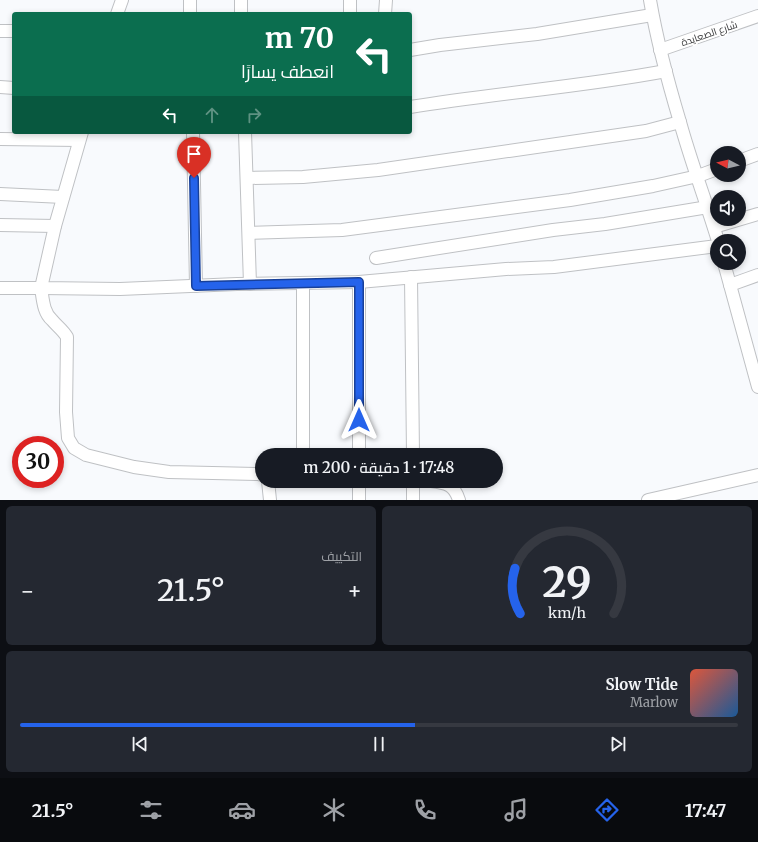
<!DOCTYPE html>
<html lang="ar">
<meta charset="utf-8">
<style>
:root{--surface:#171b24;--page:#242831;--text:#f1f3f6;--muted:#9ea1a6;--line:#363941;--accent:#2563eb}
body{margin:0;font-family:Merriweather,Cairo,serif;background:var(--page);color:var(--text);direction:rtl;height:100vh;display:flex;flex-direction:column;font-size:15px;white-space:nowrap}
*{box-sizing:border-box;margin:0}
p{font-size:13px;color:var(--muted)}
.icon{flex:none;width:22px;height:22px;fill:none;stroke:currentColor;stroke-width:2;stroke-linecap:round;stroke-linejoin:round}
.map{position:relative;height:500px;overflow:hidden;direction:ltr}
.panel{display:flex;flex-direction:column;gap:6px;padding:6px;background:#0d0f14;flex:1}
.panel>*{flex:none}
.guide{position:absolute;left:12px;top:12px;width:400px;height:122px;border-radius:4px;box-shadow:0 2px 6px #0003;direction:rtl;background:#0b6e4f;color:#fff;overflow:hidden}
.needle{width:26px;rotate:277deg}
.fabs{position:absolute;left:710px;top:146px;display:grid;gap:8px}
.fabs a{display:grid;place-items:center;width:36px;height:36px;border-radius:50%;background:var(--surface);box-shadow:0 2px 6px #0003;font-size:20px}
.speed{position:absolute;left:12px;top:436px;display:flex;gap:8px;font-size:20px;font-weight:700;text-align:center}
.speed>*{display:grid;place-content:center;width:52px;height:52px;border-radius:50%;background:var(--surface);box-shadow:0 2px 6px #0003;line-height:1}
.speed .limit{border:6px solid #d22;background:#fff;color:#111}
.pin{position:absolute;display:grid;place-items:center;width:34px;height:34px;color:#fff;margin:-41px -17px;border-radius:50% 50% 50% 0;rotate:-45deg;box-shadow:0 0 4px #0007}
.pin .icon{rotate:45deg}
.me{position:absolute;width:44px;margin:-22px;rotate:0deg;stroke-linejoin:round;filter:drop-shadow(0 0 3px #0008)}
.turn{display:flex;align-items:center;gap:14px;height:84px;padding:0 12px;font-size:18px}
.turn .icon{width:52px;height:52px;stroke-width:2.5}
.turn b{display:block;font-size:28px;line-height:34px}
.lanes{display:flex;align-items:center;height:38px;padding:0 12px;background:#0003;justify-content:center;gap:20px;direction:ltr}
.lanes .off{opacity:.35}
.big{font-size:30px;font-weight:600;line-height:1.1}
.panel .tile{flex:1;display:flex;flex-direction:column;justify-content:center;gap:6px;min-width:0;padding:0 14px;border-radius:6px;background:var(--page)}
.panel .dial{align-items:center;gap:0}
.dial svg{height:104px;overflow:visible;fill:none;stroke:var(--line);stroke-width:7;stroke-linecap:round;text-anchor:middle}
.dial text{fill:var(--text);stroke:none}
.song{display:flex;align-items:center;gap:12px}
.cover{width:48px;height:48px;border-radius:6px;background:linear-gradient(135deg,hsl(10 70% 55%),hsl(210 70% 35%))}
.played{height:4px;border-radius:2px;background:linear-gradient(90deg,var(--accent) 55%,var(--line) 55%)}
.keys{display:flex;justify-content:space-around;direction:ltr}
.heat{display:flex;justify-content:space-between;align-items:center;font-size:22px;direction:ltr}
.panel .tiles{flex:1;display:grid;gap:6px;grid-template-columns:1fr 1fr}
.tile:last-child{grid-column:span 2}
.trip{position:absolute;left:255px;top:448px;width:248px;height:40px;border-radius:20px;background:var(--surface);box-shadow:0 2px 6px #0003;font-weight:600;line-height:40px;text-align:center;direction:rtl}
.tabs{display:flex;height:64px;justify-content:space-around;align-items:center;background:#090b0e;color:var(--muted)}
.tabs .icon{width:28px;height:28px}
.tabs .active{color:var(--accent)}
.tabs b{font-size:18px;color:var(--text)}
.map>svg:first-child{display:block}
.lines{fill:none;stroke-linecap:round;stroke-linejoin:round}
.street-casing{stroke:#bfc1c4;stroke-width:14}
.street{stroke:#fff;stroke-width:12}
.route-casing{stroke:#184099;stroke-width:10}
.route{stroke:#2563eb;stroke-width:7}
.labels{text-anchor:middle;stroke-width:3.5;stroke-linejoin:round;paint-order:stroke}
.street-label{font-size:10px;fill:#343536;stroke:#fff}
</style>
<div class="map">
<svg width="758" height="500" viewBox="0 0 758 500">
<rect width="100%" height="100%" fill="#f8fafd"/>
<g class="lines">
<defs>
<g id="street">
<path d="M190 0V14"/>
<path d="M241 0V14"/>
<path d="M350 0V14"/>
<path d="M650 0C657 41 668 82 680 122 691 162 706 201 718 241"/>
<path d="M117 14 122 0"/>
<path d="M385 14 386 0"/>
<path d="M0 31H14"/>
<path d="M410 50 440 45 537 34 652 15"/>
<path d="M660 50 758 16"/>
<path d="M0 87 14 88"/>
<path d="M410 107C495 93 581 87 666 71"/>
<path d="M82 132 55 226 41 288 120 289 237 284 359 282 506 269 554 267 717 246"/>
<path d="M193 132 196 286"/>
<path d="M245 132 250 284"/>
<path d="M0 139 79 140"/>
<path d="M739 161 758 154"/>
<path d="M247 178 303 177 378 170 646 131 680 122"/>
<path d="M0 194 63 197"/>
<path d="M0 225 55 226"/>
<path d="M714 227 758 214"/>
<path d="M249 233 342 230 570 200 653 186 698 176 717 169"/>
<path d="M376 258 553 230 605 224 708 207"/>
<path d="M724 263 758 387"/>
<path d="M411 277 413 455"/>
<path d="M359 282V455"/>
<path d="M730 285 758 275"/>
<path d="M0 288H41C43 299 43 312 52 320 57 326 63 330 67 337L66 412 68 438 74 448 86 455 134 467 169 472 258 474 262 475"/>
<path d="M303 455V283"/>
<path d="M268 481 270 500"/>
<path d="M413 481V500"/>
<path d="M431 481C446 483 454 484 459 500"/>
<path d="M359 500V481"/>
<path d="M648 500 758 475"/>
</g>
</defs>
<!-- street casing -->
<use href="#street" class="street-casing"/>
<!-- street -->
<use href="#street" class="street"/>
</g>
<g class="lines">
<defs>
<path id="route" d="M194 178 196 286 359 282V420"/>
</defs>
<!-- route casing -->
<use href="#route" class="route-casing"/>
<!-- route -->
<use href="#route" class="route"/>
</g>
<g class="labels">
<!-- street labels -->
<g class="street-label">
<text transform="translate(709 33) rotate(-19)" y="4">شارع الصعايدة</text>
</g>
</g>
</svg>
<div class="fabs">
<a><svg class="needle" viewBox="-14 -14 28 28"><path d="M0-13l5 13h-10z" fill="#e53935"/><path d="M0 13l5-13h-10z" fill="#9ea1a6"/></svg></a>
<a><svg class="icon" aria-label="sound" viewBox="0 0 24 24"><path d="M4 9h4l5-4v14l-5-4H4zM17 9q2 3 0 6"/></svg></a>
<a><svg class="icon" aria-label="search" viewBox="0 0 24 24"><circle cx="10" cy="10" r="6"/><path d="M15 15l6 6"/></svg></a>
</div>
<div class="speed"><div class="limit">30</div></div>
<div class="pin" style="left:194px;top:178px;background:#d93025"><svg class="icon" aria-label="arrive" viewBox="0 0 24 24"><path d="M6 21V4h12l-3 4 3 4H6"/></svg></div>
<svg class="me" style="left:359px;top:420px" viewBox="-20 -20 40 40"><path d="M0-17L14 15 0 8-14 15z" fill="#2563eb" stroke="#fff" stroke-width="4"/></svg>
<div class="trip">17:48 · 1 دقيقة · 200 m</div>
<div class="guide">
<div class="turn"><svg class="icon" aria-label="left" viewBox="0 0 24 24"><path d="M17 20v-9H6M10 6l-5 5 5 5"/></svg><div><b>70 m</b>انعطف يسارًا</div></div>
<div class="lanes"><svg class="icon" aria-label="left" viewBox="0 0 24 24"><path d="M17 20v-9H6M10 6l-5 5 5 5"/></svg><svg class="icon off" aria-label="ahead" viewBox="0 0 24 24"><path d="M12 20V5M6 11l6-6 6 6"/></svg><svg class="icon off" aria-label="right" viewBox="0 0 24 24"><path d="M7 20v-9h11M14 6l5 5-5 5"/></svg></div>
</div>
</div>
<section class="panel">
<div class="tiles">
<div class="tile dial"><svg viewBox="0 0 100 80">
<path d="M14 69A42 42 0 1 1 86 69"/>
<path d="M14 69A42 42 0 0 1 10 34" stroke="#2563eb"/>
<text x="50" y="56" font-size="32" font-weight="700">29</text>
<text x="50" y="72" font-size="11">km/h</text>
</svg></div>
<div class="tile"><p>التكييف</p>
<div class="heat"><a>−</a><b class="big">21.5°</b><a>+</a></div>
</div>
<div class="tile">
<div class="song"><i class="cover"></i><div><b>Slow Tide</b><p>Marlow</p></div></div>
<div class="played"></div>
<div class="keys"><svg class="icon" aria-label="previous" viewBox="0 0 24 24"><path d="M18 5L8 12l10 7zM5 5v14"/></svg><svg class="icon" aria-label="pause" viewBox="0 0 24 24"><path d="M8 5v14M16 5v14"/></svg><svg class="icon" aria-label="next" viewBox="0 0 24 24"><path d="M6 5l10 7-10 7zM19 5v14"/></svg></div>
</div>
</div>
</section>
<nav class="tabs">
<b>17:47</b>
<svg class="icon active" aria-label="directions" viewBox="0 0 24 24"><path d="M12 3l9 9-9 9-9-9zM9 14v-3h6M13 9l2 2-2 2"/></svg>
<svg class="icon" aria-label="music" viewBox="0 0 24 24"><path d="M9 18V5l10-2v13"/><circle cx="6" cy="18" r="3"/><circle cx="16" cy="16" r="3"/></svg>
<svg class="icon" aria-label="phone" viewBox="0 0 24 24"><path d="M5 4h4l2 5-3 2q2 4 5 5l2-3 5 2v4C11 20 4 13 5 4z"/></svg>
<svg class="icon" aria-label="climate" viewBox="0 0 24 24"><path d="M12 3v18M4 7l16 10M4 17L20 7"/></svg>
<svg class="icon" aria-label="car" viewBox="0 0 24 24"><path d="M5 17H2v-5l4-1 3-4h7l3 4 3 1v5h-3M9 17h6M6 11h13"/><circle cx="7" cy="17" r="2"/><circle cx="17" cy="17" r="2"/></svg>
<svg class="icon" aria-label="filters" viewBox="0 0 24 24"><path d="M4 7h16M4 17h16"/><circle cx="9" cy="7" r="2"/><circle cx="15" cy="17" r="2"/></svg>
<b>21.5°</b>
</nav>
